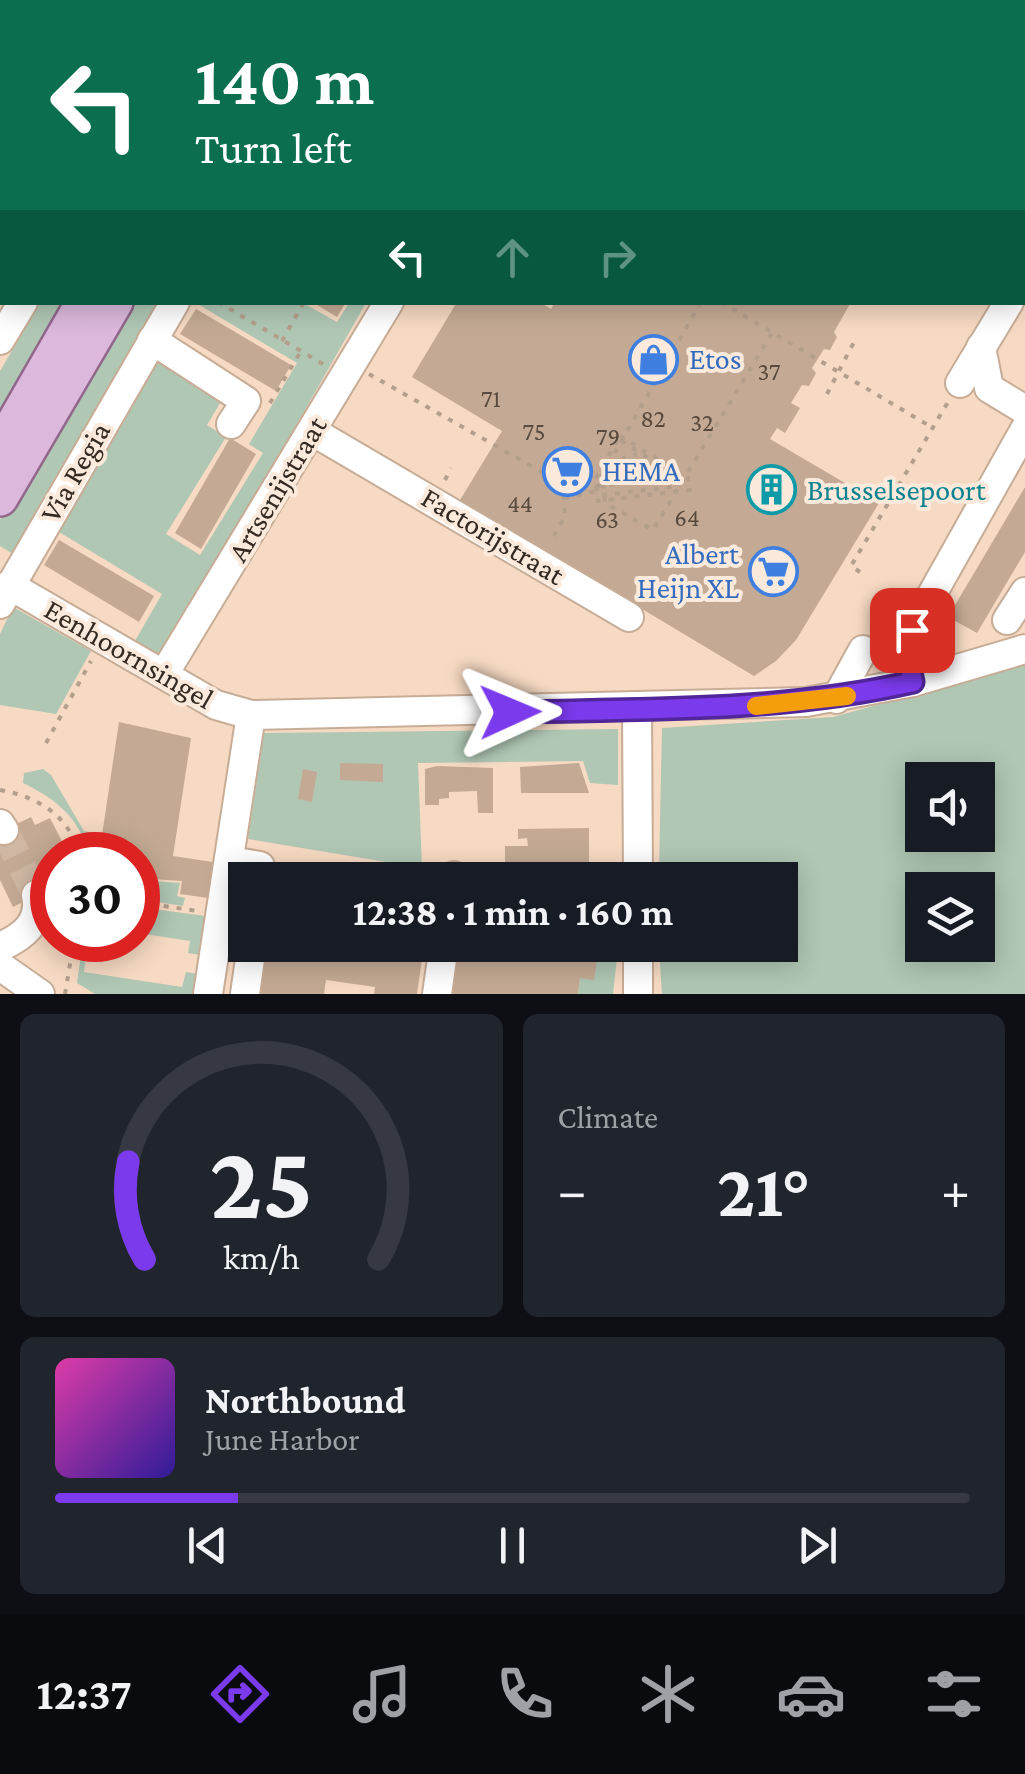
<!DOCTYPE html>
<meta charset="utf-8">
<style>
:root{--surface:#171b24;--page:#20242c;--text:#f1f3f6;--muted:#9ea1a6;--line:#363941;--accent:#7c3aed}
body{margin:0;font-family:"Crimson Pro",serif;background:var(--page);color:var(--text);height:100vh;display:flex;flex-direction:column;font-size:38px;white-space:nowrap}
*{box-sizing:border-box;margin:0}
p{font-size:32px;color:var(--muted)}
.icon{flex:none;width:55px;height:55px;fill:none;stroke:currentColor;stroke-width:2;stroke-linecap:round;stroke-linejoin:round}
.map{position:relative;height:994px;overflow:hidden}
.side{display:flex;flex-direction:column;gap:20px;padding:20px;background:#0d0f14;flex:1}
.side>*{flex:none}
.top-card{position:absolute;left:0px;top:0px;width:1025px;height:305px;box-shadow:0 5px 25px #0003;background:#0b6e4f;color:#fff;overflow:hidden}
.tools{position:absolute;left:905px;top:762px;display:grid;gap:20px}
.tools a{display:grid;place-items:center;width:90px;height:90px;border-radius:0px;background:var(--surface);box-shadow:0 5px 25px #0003;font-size:50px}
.speed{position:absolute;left:30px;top:832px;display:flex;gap:20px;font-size:50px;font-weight:700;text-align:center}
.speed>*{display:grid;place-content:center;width:130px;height:130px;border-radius:50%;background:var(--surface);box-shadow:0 5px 25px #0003;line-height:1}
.speed .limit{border:15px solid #d22;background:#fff;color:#111}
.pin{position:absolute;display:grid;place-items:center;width:85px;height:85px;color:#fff;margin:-42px;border-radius:20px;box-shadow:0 5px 15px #0006}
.me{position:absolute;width:110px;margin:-55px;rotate:89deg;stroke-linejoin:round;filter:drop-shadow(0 0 8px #0008)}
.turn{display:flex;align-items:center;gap:35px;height:210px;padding:0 30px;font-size:45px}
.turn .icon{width:130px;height:130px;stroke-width:2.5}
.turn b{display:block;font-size:70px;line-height:85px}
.lanes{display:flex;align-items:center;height:95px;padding:0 30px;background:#0003;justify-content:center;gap:50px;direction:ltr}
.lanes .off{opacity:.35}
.big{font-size:75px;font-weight:700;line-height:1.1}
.side .widget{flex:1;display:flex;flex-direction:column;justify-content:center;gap:15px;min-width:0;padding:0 35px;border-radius:15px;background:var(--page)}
.side .dial{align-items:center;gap:0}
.dial svg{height:260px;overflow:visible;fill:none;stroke:var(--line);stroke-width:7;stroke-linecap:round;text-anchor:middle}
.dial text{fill:var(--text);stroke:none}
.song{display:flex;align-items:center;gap:30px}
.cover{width:120px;height:120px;border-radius:15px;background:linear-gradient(135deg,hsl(320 70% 55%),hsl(250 70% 35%))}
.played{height:10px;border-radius:5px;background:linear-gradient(90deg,var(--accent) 20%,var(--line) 20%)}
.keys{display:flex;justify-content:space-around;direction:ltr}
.heat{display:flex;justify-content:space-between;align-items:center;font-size:55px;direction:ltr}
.side .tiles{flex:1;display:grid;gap:20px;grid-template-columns:1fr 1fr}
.widget:last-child{grid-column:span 2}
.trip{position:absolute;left:228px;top:862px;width:570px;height:100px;border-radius:0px;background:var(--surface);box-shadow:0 5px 25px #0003;font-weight:700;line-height:100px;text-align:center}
.dock{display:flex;height:160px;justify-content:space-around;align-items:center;background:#090b0e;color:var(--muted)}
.dock .icon{width:70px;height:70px}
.dock .current{color:var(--accent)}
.dock b{font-size:45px;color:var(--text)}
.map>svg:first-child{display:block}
.green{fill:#b0c7b4;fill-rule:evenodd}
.building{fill:#c4aa94}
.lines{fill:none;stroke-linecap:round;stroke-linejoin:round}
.minor-tunnel{stroke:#cfb7a3;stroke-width:28;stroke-dasharray:28 14;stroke-linecap:butt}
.minor-casing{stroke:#c7ac96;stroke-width:32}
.major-casing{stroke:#91678c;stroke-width:40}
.path{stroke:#b49e8c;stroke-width:4;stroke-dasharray:5 8;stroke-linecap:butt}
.minor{stroke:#fff;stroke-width:28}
.major{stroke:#dbb8dc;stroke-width:35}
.route-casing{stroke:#51269a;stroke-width:25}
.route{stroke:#7c3aed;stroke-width:18}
.slow{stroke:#f59e0b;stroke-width:18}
.labels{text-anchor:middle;stroke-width:8;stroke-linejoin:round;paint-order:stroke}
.number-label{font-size:25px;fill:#584a3e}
.shop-label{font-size:30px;fill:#366cbe;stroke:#fbeadc;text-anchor:start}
.street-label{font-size:30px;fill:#342a21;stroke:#fbeadc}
.culture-label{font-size:30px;fill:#0d838f;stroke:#fbeadc;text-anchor:start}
</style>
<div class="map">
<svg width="1025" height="994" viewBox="0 0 1025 994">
<rect width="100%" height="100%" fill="#f6dac3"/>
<!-- green -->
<g class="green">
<path d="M40 303H71L0 424V371Z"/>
<path d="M129 303H161L13 554 0 546V520Z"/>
<path d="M196 303H303L337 322 349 303H366L161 662 132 646 162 594 54 529 160 357 223 398 207 425 226 437 166 534 200 555 263 453 249 444 297 363Z"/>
<path d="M13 607 91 651 56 714 0 705V634Z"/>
<path d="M1025 664V994H662L659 948 665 945H780V880H666L659 870 662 728 833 717ZM922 780H978V835H922ZM978 890V945H922V890Z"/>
<path d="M618 729V785L590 783 583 761 418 763 422 868 248 839 264 733Z"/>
<path d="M43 769 51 775 84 831 100 834 98 855H89C80 818 56 799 23 783L24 773Z"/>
<path d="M138 880 180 883 177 896 185 898 183 906 138 899Z"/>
<path d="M138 907 206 916 200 955 188 953 190 941 138 933Z"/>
<path d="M83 940H88L84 972 182 987 186 972 198 974 195 994H95L77 983Z"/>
<path d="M599 947 618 949 613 994H578L580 978Z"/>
</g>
<!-- building -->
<g class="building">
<path d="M312 302H346L337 317Z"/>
<path d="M457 302H540L551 309 555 302H851L834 332 837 337 830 350 824 349 812 368 816 373 809 386 802 385 791 403 800 408 785 433 777 428 770 439 879 503 796 640 776 661 754 676 460 500 502 431 412 377Z"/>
<path d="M196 309 291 365 276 391 180 334Z"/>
<path d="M230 438 256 454 201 549 175 533Z"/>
<path d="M1025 487V552L977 633 948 617Z"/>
<path d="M59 540 154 596 139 622 44 565Z"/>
<path d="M119 722 191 738 173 856 213 862 208 898 180 894 182 881 138 878V855H99Z"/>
<path d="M340 763 383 764V782L340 780Z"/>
<path d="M579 763 589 793H521L520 767Z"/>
<path d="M437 766 493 768V813H478L477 791 449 792V798L439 799V805H425V769Z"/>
<path d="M303 769 317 772 312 802 298 799Z"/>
<path d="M31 817 35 825 50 818 69 855H52V887L13 907 0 880V832Z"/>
<path d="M589 828V870H583V880H477L478 873 505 877V846H528L527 838 518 839V829Z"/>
<path d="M273 868 340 878V880H271Z"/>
<path d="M262 945H424L417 994H374L375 987 326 980 324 994H255Z"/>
<path d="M468 945H599L594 980 580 978 578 994H449L455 959 466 960Z"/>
</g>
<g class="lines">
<!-- minor-tunnel -->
<path class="minor-tunnel" d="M4 830 36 895"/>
<defs>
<g id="minor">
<path d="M548 0 552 2"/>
<path d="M722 0 728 2"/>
<path d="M983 0 985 2"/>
<path d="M22 2 23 0"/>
<path d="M201 2 203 0"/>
<path d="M352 2 354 0"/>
<path d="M0 39 2 35"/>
<path d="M1022 71 1025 76"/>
<path d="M1022 191 1025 193"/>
<path d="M1022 281 1025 277"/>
<path d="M0 340 23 302"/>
<path d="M152 340 246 401 231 424"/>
<path d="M981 347 989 388 1025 410"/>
<path d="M960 383 1009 302"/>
<path d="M312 431 629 617"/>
<path d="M9 585 216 705 251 715 806 702 913 682 1025 649"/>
<path d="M0 604 175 302"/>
<path d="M1007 620 1025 592"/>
<path d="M164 674 389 302"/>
<path d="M913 682 907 653 912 630 1025 429"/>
<path d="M836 699 863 650"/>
<path d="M637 709 638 880"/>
<path d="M0 824 4 830"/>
<path d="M230 861 260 866 262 880"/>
<path d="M454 880V876"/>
<path d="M0 947C23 937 42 922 36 895"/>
<path d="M0 966 40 994"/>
<path d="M208 994 251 715"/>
<path d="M245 994 252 945"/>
<path d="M437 994 444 945"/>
<path d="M638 994V945"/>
</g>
<g id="major">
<path d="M258 2 259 0"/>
<path d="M292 2 294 0"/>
<path d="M0 448 84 302"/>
<path d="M0 498 115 302"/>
</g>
</defs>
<!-- minor casing -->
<use href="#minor" class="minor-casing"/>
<!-- major casing -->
<use href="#major" class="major-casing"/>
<!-- path -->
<g class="path">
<path d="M152 0 155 2"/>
<path d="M660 0 664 2"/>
<path d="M801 0 805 2"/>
<path d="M481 2 482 0"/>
<path d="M218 302 323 364"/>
<path d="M701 302 602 475 605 503 653 530 772 333"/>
<path d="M721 302 933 428"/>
<path d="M282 341 304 302"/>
<path d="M369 374 563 484 565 516 550 543"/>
<path d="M827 394 854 342"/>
<path d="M270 403 301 351"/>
<path d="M620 436 688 478 690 490 598 501 595 479Z"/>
<path d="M621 441 683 479"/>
<path d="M626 474 624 458 637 454"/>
<path d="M605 477 669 468"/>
<path d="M445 480 451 468"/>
<path d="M596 486 679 476"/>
<path d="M602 495 680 486"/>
<path d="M564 498 597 491"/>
<path d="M860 572 851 566 948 402"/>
<path d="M46 743 91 661"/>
<path d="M0 790C39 797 69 816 80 855"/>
<path d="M138 902 197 911"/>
<path d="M65 994 74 940"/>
</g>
<!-- minor -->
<use href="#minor" class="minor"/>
<!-- major -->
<use href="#major" class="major"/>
</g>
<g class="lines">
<defs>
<path id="route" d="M510 712C645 709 781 712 913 682L907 652 912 630"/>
</defs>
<!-- route casing -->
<use href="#route" class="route-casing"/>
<!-- route -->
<use href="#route" class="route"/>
<!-- slow -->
<path class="slow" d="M756 706 847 696"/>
</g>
<!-- icons -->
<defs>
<symbol id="shop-ring" viewBox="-11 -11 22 22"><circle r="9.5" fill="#fbeadc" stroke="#3f7fe0" stroke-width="1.5"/><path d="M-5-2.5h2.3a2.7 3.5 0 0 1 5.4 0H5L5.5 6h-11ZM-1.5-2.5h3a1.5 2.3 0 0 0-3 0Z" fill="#3f7fe0"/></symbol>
<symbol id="supermarket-ring" viewBox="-11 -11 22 22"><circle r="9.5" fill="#fbeadc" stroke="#3f7fe0" stroke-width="1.5"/><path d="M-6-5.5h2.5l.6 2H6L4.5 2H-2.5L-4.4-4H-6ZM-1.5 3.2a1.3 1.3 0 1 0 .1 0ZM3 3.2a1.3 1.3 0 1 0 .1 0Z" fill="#3f7fe0"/></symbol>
<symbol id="building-ring" viewBox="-11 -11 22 22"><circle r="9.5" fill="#fbeadc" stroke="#0f9aa8" stroke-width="1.5"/><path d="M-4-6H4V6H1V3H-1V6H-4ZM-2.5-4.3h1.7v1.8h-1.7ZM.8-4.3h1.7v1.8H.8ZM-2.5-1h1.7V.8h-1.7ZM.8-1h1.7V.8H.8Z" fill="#0f9aa8"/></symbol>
</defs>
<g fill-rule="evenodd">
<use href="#shop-ring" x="626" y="332" width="55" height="55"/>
<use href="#supermarket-ring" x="540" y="444" width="55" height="55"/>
<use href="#building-ring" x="744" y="462" width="55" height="55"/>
<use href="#supermarket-ring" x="746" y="544" width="55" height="55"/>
</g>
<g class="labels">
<!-- number labels -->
<g class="number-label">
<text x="769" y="380">37</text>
<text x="491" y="407">71</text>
<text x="653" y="427">82</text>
<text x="702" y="431">32</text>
<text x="534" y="440">75</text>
<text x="608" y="445">79</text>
<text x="520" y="512">44</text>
<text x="687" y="526">64</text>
<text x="607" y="528">63</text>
</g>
<!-- shop labels -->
<g class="shop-label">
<text x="689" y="369">Etos</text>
<text x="602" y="481">HEMA</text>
<text x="739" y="564" text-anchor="end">Albert<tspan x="739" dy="34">Heijn XL</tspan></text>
</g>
<!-- street labels -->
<g class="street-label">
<text transform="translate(75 472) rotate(-60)" y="10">Via Regia</text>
<text transform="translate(277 489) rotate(-59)" y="10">Artsenijstraat</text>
<text transform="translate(493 536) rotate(31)" y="10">Factorijstraat</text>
<text transform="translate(129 654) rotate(30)" y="10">Eenhoornsingel</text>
</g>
<!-- culture labels -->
<g class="culture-label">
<text x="807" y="500">Brusselsepoort</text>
</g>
</g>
</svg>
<div class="tools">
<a><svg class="icon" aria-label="sound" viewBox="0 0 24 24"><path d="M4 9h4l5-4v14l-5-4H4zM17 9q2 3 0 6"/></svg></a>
<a><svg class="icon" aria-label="layers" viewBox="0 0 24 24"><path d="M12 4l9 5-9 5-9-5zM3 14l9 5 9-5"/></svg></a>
</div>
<div class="speed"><div class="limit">30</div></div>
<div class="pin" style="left:912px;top:630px;background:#d93025"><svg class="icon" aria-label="arrive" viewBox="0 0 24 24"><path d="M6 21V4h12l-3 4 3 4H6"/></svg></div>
<svg class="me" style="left:510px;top:712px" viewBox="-20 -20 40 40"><path d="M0-17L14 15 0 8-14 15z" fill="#7c3aed" stroke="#fff" stroke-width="4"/></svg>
<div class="trip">12:38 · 1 min · 160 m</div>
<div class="top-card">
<div class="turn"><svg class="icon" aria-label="left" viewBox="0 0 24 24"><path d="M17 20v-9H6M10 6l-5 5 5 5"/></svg><div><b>140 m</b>Turn left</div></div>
<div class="lanes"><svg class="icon" aria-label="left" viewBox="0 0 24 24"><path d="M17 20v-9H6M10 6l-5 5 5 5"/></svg><svg class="icon off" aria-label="ahead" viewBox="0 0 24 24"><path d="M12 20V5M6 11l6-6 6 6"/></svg><svg class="icon off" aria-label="right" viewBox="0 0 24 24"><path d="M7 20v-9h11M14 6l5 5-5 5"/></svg></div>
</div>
</div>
<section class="side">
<div class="tiles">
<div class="widget dial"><svg viewBox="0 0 100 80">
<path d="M14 69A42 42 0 1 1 86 69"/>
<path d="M14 69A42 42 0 0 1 9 39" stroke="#7c3aed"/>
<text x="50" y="56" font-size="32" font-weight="700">25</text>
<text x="50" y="72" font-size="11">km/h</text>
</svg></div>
<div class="widget"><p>Climate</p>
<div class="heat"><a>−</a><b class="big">21°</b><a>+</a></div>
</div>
<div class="widget">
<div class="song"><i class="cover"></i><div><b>Northbound</b><p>June Harbor</p></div></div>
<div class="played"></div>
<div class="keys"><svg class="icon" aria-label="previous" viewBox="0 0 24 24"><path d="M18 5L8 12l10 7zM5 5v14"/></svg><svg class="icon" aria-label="pause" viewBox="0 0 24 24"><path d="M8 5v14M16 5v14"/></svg><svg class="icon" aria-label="next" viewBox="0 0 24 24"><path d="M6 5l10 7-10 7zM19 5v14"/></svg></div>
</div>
</div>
</section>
<nav class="dock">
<b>12:37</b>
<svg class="icon current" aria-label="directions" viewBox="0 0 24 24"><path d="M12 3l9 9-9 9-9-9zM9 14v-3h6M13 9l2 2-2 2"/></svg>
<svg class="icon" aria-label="music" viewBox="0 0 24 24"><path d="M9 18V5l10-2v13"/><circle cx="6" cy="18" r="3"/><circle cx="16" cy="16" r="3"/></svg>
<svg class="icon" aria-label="phone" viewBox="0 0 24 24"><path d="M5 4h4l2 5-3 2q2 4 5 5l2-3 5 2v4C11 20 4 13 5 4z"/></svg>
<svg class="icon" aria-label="climate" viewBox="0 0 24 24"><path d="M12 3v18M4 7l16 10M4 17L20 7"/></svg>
<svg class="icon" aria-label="car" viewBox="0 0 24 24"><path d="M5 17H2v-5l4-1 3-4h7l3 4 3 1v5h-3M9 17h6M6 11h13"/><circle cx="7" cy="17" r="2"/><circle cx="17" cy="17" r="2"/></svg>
<svg class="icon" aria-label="filters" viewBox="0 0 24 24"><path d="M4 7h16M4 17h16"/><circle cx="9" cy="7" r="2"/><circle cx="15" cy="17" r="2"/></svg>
</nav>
